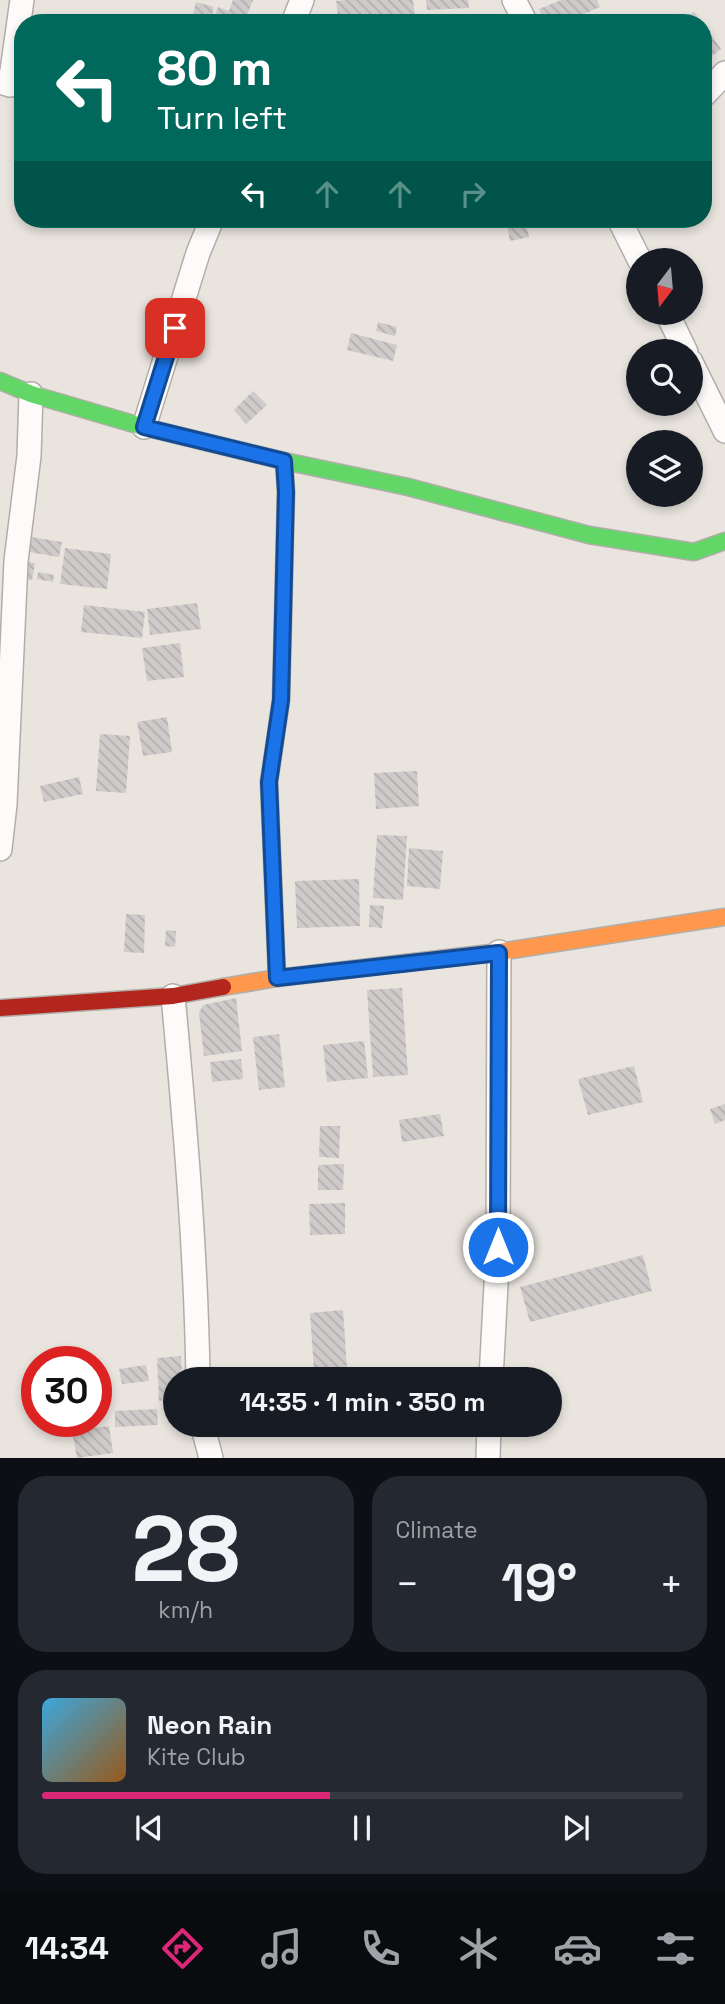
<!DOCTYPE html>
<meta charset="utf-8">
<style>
:root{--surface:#171b24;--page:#242831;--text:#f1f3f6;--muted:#9ea1a6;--line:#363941;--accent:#db2777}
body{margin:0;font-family:"Space Grotesk",sans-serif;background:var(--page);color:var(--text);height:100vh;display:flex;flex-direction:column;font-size:26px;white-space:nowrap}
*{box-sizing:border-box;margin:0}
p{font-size:23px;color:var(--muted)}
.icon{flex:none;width:38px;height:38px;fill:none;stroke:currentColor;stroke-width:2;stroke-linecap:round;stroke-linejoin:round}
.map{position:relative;height:1458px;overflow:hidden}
.sheet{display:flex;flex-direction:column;gap:18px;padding:18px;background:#0d0f14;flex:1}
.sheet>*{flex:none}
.hud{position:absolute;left:14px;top:14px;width:698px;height:214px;border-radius:28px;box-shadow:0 4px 10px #0003;background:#00695c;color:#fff;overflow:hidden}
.needle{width:46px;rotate:196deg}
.controls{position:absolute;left:626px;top:248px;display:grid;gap:14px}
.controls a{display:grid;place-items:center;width:77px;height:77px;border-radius:50%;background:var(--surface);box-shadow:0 4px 10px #0003;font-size:35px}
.speed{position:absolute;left:21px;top:1346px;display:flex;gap:14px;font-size:35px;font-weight:700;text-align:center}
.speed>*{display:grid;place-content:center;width:91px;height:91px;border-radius:50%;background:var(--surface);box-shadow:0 4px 10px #0003;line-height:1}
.speed .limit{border:10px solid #d22;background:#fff;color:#111}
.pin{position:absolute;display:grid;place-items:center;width:60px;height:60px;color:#fff;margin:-30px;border-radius:14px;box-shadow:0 4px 10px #0006}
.me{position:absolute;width:77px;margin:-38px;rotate:0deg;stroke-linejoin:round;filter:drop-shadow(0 0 5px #0008)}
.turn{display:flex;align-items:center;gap:24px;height:147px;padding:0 28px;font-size:32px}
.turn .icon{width:91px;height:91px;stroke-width:2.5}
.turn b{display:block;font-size:49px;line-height:60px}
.lanes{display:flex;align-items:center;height:66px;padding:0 28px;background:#0003;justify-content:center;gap:35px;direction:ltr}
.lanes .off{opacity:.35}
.big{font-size:52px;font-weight:700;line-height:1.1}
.sheet .widget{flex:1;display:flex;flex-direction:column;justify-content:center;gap:10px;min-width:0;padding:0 24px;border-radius:28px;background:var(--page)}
.sheet .dial{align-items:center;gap:0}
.dial b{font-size:91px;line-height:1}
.song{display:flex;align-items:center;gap:21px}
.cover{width:84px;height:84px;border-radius:10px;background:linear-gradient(135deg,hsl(200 70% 55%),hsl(30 70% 35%))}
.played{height:7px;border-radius:4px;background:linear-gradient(90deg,var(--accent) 45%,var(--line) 45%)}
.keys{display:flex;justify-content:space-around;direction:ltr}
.heat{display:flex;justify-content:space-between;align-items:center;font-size:38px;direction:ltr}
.sheet .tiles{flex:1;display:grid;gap:18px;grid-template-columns:1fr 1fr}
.widget:last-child{grid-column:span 2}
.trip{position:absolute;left:163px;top:1367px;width:399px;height:70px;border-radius:35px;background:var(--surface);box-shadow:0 4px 10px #0003;font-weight:700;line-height:70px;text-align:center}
.tabs{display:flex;height:112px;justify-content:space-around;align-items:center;background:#090b0e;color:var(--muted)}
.tabs .icon{width:49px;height:49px}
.tabs .current{color:var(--accent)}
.tabs b{font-size:32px;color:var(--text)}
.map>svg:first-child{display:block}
.building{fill:url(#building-back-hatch)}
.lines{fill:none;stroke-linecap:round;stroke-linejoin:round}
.street-casing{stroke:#b1aeaa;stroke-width:26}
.fast-casing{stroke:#b1aeaa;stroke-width:19}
.slow-casing{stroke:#b1aeaa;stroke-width:19}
.jam-casing{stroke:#b1aeaa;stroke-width:19}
.street{stroke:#fcfbfa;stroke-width:23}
.fast{stroke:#63d668;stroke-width:16}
.slow{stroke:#ff974d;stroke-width:16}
.jam{stroke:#b3261e;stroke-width:16}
.route-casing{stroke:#114b97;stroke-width:18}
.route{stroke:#1a73e8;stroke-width:12}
</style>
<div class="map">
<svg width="725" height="1458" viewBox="0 0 725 1458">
<defs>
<pattern id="building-back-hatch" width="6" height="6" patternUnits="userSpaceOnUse" patternTransform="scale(1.75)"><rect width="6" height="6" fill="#cfcbca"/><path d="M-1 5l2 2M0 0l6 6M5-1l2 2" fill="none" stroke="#b3afae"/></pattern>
</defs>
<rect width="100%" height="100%" fill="#e9e4de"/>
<!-- building -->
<g class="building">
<path d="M233 0H253L244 23H219L213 20 218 7 229 11Z"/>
<path d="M346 0H413L416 20 395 23H339L336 1Z"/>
<path d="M426 0H468L469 8 427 10Z"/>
<path d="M561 0H597L600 7 562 23H545L539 9Z"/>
<path d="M196 2 214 7 211 19 193 14Z"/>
<path d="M694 12 702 23H678Z"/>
<path d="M704 25 721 49 704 62Z"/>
<path d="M516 219H525L529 237 510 241 506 221Z"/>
<path d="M378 322 397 327 395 336 376 331Z"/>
<path d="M351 333 397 345 393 361 347 350Z"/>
<path d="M253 391 267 405 246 424 234 410Z"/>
<path d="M25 536 62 542 59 557 22 551Z"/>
<path d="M65 548 111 554 107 589 60 584Z"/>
<path d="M24 561 35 563 32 580 21 578Z"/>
<path d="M38 572 54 575 53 582 37 579Z"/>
<path d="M197 603 201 629 150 635 147 609Z"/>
<path d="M84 605 145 612 142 638 81 632Z"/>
<path d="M180 643 184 677 147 681 142 648Z"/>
<path d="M167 717 172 752 143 756 137 722Z"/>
<path d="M100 734 130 736 126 793 96 791Z"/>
<path d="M417 771 419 806 376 809 374 773Z"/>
<path d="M79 777 83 794 44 802 40 786Z"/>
<path d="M377 835 407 836 403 900 373 898Z"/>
<path d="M409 848 443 851 440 889 407 886Z"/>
<path d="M359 879 360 926 297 928 295 881Z"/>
<path d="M370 905 384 906 382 928 369 927Z"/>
<path d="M126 914 145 915 144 953 124 952Z"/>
<path d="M166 930 176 931 175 947 165 946Z"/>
<path d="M402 988 408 1075 373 1077 367 990Z"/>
<path d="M236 998 242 1051 204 1056 199 1013 203 1005Z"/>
<path d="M279 1034 285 1087 259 1090 253 1037Z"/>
<path d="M364 1041 368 1078 327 1082 323 1045Z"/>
<path d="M241 1059 243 1079 212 1082 210 1062Z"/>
<path d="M634 1066 643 1102 588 1115 578 1079Z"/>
<path d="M725 1104V1120L715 1124 710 1109Z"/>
<path d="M440 1114 444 1136 402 1142 399 1120Z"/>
<path d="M320 1126H340L339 1158 319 1157Z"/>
<path d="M344 1164 343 1190H318V1165Z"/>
<path d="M345 1203V1234L310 1235 309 1204Z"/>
<path d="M643 1255 652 1291 530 1322 520 1287Z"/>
<path d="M343 1310 347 1368 314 1370 310 1313Z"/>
<path d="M181 1356 182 1379H175V1399L159 1401 157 1358Z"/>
<path d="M146 1365 149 1381 122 1384 119 1369Z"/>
<path d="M157 1409 158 1425 115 1427V1411Z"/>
<path d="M109 1426 113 1453 77 1458 72 1431Z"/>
</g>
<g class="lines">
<defs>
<g id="street">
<path d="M514 0 526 23"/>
<path d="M293 23 302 0"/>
<path d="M0 82 10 85 22 0"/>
<path d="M704 95 725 73"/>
<path d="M619 219 640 261"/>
<path d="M667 313 686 352"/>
<path d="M691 362 725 431"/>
<path d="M144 427 198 253 212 219"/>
<path d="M0 849 5 804 16 561 29 456 31 394"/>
<path d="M173 996C185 1124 196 1251 198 1379"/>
<path d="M491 1379 498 1247 499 952"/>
<path d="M202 1424 211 1458"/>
<path d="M488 1458 489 1424"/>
</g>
<path id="fast" d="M0 381 31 394 144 427 284 461 408 487 589 535 694 552 725 541"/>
<g id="slow">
<path d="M277 978 269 782 281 700 286 492 284 461"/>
<path d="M223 987 277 978 499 952 725 917"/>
</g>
<path id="jam" d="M0 1008 173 996 223 987"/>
</defs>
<!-- street casing -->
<use href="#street" class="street-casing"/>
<!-- fast casing -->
<use href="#fast" class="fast-casing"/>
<!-- slow casing -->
<use href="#slow" class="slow-casing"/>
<!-- jam casing -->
<use href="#jam" class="jam-casing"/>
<!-- street -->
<use href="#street" class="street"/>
<!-- fast -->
<use href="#fast" class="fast"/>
<!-- slow -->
<use href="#slow" class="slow"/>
<!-- jam -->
<use href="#jam" class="jam"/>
</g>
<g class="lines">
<defs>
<path id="route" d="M175 328 144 427 284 461 286 492 281 700 269 782 277 978 499 953 498 1247"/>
</defs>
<!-- route casing -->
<use href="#route" class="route-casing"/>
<!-- route -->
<use href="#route" class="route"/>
</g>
</svg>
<div class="controls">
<a><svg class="needle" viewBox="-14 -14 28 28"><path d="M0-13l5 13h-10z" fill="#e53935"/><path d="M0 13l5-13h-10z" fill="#9ea1a6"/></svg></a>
<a><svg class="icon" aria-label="search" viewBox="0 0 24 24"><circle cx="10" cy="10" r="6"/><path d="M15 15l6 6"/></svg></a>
<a><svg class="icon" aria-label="layers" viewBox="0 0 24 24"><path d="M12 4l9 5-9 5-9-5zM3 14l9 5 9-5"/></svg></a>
</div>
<div class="speed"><div class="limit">30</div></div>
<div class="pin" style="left:175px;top:328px;background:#d93025"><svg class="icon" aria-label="arrive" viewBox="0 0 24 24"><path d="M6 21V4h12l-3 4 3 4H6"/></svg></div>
<svg class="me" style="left:498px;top:1247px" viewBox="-20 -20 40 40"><circle r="17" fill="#1a73e8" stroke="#fff" stroke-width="3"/><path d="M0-11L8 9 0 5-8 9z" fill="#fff"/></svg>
<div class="trip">14:35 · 1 min · 350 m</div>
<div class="hud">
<div class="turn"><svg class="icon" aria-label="left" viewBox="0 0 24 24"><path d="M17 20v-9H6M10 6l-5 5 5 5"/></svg><div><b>80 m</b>Turn left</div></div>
<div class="lanes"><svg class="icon" aria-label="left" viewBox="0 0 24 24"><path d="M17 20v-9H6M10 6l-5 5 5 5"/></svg><svg class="icon off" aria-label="ahead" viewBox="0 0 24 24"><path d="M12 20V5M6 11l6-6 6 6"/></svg><svg class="icon off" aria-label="ahead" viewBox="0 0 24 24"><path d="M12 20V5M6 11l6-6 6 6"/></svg><svg class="icon off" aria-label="right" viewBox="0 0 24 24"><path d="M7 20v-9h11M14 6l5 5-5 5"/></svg></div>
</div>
</div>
<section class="sheet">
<div class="tiles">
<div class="widget dial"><b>28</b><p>km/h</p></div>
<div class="widget"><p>Climate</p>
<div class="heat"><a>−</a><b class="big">19°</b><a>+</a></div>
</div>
<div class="widget">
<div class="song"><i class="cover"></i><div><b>Neon Rain</b><p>Kite Club</p></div></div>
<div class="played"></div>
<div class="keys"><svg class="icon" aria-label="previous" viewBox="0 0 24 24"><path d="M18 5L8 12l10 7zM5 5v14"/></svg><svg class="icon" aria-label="pause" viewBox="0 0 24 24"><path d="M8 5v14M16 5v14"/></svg><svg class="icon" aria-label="next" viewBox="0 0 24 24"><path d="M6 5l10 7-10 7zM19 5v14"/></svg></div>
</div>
</div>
</section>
<nav class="tabs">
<b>14:34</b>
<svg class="icon current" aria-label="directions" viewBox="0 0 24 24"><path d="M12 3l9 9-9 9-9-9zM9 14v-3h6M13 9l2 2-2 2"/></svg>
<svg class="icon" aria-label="music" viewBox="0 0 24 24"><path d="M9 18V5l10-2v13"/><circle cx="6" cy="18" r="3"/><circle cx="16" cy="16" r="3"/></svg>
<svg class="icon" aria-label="phone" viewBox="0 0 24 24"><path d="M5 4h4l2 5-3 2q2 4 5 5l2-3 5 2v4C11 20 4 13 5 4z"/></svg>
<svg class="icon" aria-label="climate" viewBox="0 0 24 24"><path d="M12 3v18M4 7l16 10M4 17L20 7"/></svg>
<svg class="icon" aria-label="car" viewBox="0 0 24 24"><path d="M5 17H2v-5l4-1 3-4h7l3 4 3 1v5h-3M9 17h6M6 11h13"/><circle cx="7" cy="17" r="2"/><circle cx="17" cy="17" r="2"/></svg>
<svg class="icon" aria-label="filters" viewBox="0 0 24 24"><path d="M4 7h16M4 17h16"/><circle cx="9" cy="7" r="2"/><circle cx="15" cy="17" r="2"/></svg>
</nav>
